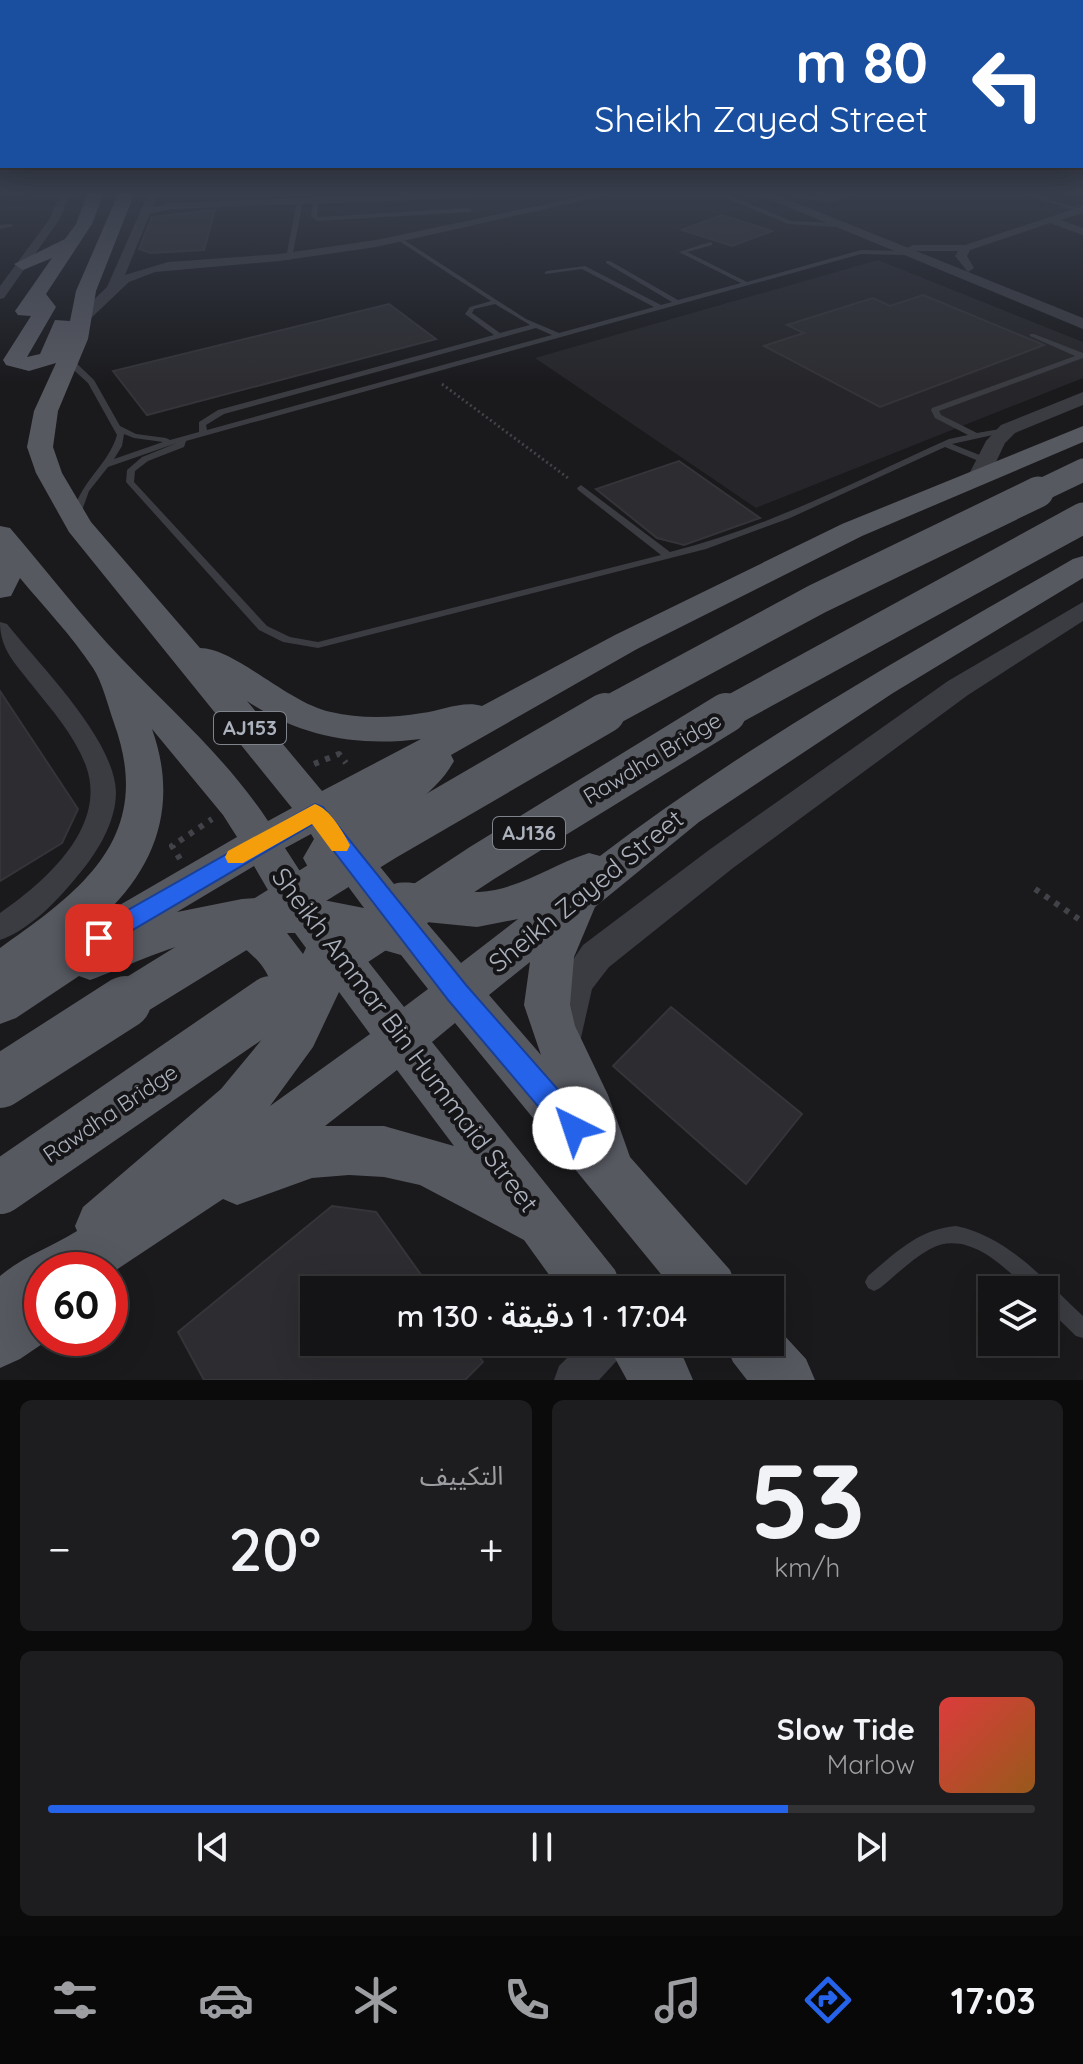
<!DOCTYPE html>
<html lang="ar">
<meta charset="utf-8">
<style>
:root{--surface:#141416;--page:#1d1d1f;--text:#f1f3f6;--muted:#9d9ea1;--line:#333335;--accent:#2563eb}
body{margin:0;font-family:Quicksand,"Noto Sans Arabic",sans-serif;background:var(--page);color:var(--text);direction:rtl;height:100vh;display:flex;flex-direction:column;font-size:30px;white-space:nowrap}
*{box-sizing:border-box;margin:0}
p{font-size:26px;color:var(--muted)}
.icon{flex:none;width:44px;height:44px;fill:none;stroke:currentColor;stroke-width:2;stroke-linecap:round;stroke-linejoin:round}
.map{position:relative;height:1380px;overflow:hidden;direction:ltr}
.details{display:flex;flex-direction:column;gap:20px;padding:20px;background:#0b0b0c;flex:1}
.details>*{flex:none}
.banner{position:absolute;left:0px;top:0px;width:1084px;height:168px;box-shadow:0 8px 32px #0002,0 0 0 2px var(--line);direction:rtl;background:#1a4fa0;color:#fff;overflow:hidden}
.tools{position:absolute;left:978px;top:1276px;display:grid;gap:16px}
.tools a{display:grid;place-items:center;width:80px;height:80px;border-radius:0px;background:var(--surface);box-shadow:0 8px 32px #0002,0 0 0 2px var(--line);font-size:40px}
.speed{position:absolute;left:24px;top:1252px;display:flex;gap:16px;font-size:40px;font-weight:700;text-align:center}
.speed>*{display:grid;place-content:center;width:104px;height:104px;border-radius:50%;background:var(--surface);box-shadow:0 8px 32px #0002,0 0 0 2px var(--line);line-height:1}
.speed .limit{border:12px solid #d22;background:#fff;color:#111}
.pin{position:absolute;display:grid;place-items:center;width:68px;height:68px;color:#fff;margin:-34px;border-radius:16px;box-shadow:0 4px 12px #0006}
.me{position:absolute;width:88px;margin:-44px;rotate:319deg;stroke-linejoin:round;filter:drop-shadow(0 0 6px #0008)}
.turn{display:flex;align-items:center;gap:28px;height:168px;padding:0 24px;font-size:36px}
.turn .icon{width:104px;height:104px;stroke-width:2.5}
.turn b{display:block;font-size:56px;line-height:68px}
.big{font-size:60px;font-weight:600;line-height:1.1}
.details .card{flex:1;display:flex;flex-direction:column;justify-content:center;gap:12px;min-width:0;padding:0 28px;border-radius:12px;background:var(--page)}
.details .dial{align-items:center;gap:0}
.dial b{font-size:104px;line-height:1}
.song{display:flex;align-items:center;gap:24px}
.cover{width:96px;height:96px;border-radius:12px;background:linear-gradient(135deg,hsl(0 70% 55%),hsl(30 70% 35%))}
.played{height:8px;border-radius:4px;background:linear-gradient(90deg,var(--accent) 75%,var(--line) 75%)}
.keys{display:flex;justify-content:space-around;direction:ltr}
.heat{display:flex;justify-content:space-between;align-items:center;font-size:44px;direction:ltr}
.details .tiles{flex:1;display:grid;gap:20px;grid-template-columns:1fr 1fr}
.card:last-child{grid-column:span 2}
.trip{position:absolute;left:300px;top:1276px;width:484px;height:80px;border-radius:0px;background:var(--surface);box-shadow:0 8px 32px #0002,0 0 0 2px var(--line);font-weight:600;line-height:80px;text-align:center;direction:rtl}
.dock{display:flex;height:128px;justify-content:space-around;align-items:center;background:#080809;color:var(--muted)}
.dock .icon{width:56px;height:56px}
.dock .on{color:var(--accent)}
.dock b{font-size:36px;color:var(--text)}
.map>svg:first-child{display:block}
.built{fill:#26262a}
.building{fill:#2d2d31;stroke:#343439;stroke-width:2}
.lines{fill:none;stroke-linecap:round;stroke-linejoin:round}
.path-far1{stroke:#414349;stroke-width:3;stroke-dasharray:2 3;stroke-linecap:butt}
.path{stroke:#414349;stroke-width:6;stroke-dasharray:5 7;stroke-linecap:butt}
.service{fill:#3b3c42;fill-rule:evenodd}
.minor{fill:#3b3c42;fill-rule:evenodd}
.tertiary{fill:#3b3c42;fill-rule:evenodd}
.primary{fill:#575961;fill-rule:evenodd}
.primary-bridge-far3{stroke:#575961;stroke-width:23}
.primary-bridge-far2{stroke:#575961;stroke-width:31}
.primary-bridge-far1{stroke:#575961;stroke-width:40}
.primary-bridge{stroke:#575961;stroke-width:52}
.route{fill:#2563eb;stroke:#184099;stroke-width:2}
.slow{fill:#f59e0b}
.labels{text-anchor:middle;stroke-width:8;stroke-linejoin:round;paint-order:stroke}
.shield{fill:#151518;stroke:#7f838c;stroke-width:2}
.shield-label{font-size:20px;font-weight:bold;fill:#acb2bd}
.street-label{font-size:22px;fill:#acb2bd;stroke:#151518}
.near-street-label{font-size:26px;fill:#acb2bd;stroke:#151518}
</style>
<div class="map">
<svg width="1083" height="1380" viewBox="0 0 1083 1380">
<rect width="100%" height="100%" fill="#1a1a1d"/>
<!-- built -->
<path class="built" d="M878 260 1083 342V378L756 508 535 358Z"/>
<!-- building -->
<g class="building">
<path d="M215 210 204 250 150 253 139 249 152 217Z"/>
<path d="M722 215 772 231 732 246 682 230Z"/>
<path d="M923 295 1044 345 880 407 764 346 804 333 787 325 873 298 890 306Z"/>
<path d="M389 304 436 339 147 415 113 371Z"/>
<path d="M679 461 760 518 684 545 657 538 596 489Z"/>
<path d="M0 691 78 809 62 843 0 881Z"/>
<path d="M671 1007 802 1114 746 1184 613 1066Z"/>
<path d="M332 1206 376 1212 432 1290H314V1342H469L483 1362 465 1380H204L178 1332Z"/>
</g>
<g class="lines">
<!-- path-far1 -->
<path class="path-far1" d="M442 384 568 478"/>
<!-- path -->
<g class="path">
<path d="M314 764 339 754 346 763"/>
<path d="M180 859 172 846 212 819"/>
<path d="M1035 889 1083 922"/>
</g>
<!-- service -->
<g class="service">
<path d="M723 192H729L733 197 791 221 834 223 837 225 834 227 788 224 729 199Z"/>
<path d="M1016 192H1024L1083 210 1078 211Z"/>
<path d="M300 199 303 201 292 258 289 260 286 258 297 201Z"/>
<path d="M316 199 319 201 317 216 319 217 470 208 473 210 470 212 318 221 311 217 313 201Z"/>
<path d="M0 225 11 224 14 226 0 229Z"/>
<path d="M398 236 526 319 559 333 654 307 582 269 545 274V272L547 271 585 266 661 305 672 302 606 263V261H610L678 300 741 283 679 252 710 242 712 243V245L687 252 747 282 861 250 904 251 907 253 904 255 861 254 186 441 184 447 148 461 135 471 134 482 267 626 290 637 318 642 661 555 578 490 577 488 581 485 670 552C767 528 858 480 949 439L968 435 935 418 931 410 932 408 1075 356 1030 336V334H1034L1083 353V358L939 411 941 415 977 433 1011 427V431L952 444 992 460V464H986L945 447 790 518 706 549 318 648 283 642 259 630 126 482 127 470 142 457 177 443 108 467 89 491 80 516H74L73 514C80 481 108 466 117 435L88 383 65 362V358H71L94 380 120 426 136 434 166 438 170 440 199 432V422L218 410 494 335 465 314 470 307 491 301 396 239ZM495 304 530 325 500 333 472 313 474 309ZM536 328 552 335 207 430 206 425 224 414ZM124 434 134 438 163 442 114 459 122 446Z"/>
<path d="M956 1226C1009 1237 1045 1281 1083 1316V1338L1076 1336 1044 1305V1290H1028C1004 1266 967 1229 930 1249 912 1259 896 1275 880 1288L874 1291 868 1288 865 1282 868 1276C895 1253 919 1229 956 1226Z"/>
</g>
<!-- minor -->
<g class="minor">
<path d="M61 192H71L59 220 4 298 0 299V286L49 220Z"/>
<path d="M149 192H159L153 207 171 203 466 192 471 195 466 198 171 209 150 214 125 275 168 262 279 254 376 240 603 192H621L376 247 279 261 155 272 129 282 89 320H79V314L107 287Z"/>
<path d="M849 192H866L831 202 782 197Z"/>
<path d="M1083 206V213L1061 220 1083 228V235L1050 223 970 250 967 256 974 268 968 272 955 256 958 251H913L907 248 913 245H965Z"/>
<path d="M0 622 7 624C40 666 114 738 116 792 116 824 95 856 75 879 56 902 29 930 0 940V913C45 882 108 827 86 766 75 736 51 709 32 685 16 664 0 650 0 622Z"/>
<path d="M583 1342H628L622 1355 599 1380H554L559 1366Z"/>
</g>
<!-- tertiary -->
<g class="tertiary">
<path d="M752 192H769L1083 318V329Z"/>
<path d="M1083 392V405L1015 433 1005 443 987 481H971L968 476 986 441 1001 425Z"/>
<path d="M1083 602V621L968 695 733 868 609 967 592 989 580 1042 566 1047 552 1042 547 1029 557 983 583 945 709 850 948 681Z"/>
</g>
<!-- primary -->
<g class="primary">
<path d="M88 192H104L92 224 46 294 56 307 27 357 40 354 55 320 70 321 76 291 119 192H135L96 291 88 339 58 411 53 447 62 473 91 522 200 648C235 648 288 703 331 712 360 719 392 718 422 713 441 711 463 700 482 706L615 635 842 524 1083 426V442L862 536 637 649 451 755 454 761C435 796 392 819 360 842L394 884C412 878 454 893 479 892 521 889 551 865 589 853L600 856C748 743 912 652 1073 559L1083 556V578L893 693 699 822 595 907 574 957 570 1005 575 1026 608 1095 630 1157 730 1270 738 1290H674L455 1023 432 1042 615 1270 623 1290H560L524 1240 420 1185 384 1177 349 1175 312 1178 237 1205 223 1199 110 1274V1270H42V1338H51L20 1359 0 1368V1276C25 1255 50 1248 77 1231L75 1226 83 1207 221 1089 278 1020C271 1004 275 986 266 972 258 958 238 940 222 939 191 935 121 969 90 980L79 976 16 1018 0 1024V948C84 889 155 836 114 723 108 706 102 681 93 668 72 636 44 607 20 578L11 596 0 598V526L10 528C47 571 82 617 121 658 172 711 227 759 268 821L292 808 69 532 36 473 27 447 34 411 56 363 29 371 6 365 3 360 31 316 18 315 15 311 52 258 23 270 14 264 65 239 76 224ZM247 701C300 737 358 747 421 739L322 791ZM152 729 223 815 237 837 106 913C160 861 177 799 152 729ZM311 834 314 839 303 858 309 869 323 874 336 870 364 908 318 899 285 848ZM254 866 272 897 242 899 177 912ZM518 919 461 963 426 922 477 927ZM287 933H295L306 948 303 954ZM352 941 401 955 428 989 404 1007ZM530 962 524 1005 541 1055 489 995ZM339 992 370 1034 270 1106 313 1047ZM397 1070 454 1146 384 1126H325Z"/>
<path d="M770 1320 806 1359 815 1380H747L733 1362 724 1342H770Z"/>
<path d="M606 1342H671L684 1359 693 1380H627Z"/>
</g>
<!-- primary-bridge-far3 -->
<path class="primary-bridge-far3" d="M1033 494 1083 470"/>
<!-- primary-bridge-far2 -->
<g class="primary-bridge-far2">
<path d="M602 715 817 599 1038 492"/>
<path d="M723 715 1083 518"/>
</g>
<!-- primary-bridge-far1 -->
<g class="primary-bridge-far1">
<path d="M121 1004 385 841 605 713"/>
<path d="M268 1004 482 863 726 713"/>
</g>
<!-- primary-bridge -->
<g class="primary-bridge">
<path d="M0 1082 125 1002"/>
<path d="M0 1188 271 1002"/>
</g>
</g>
<!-- sky -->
<linearGradient id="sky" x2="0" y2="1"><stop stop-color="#0e0e10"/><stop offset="0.5" stop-color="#383e4c"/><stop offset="1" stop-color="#383e4c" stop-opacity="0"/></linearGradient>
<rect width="1083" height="385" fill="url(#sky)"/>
<!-- route -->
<path class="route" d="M315 804 323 807 466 985 583 1118 587 1128 583 1137 574 1141 564 1137 449 1001 313 824 107 945 99 948 91 945 87 938 91 931Z"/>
<!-- slow -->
<path class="slow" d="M315 804C330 809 343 832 350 845L347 851H332L312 824 243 863H228L225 857 228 851Z"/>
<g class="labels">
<!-- shield labels -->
<g class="shield">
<rect x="214" y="712" width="72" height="32" rx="6"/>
<rect x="493" y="817" width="72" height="32" rx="6"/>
</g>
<g class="shield-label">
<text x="250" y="735">AJ153</text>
<text x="529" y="840">AJ136</text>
</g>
<!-- street labels -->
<g class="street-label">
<text transform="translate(652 758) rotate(-31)" y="8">Rawdha Bridge</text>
<text transform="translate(110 1113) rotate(-34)" y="8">Rawdha Bridge</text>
</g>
<!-- near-street labels -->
<g class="near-street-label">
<text transform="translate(586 891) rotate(-39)" y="9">Sheikh Zayed Street</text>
<text transform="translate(405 1040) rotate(53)" y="9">Sheikh Ammar Bin Hummaid Street</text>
</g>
</g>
</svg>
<div class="tools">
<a><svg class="icon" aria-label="layers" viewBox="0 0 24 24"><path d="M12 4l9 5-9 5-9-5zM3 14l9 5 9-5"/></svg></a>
</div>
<div class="speed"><div class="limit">60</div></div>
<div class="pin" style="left:99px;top:938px;background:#d93025"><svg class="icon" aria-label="arrive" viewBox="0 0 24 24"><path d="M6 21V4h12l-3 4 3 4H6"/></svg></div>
<svg class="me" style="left:574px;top:1128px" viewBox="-20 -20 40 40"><circle r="19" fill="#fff"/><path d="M0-13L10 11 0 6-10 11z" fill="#2563eb"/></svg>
<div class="trip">17:04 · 1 دقيقة · 130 m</div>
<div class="banner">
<div class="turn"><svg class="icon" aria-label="left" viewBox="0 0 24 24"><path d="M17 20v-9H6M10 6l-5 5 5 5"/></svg><div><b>80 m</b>Sheikh Zayed Street</div></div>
</div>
</div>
<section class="details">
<div class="tiles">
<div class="card dial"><b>53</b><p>km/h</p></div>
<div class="card"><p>التكييف</p>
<div class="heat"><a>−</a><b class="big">20°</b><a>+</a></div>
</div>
<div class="card">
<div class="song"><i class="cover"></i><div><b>Slow Tide</b><p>Marlow</p></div></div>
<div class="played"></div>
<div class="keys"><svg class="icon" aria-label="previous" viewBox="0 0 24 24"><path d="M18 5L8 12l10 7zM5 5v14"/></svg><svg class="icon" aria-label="pause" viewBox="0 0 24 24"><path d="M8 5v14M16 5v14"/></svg><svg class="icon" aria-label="next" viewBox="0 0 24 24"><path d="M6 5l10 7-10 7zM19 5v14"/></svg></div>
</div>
</div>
</section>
<nav class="dock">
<b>17:03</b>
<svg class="icon on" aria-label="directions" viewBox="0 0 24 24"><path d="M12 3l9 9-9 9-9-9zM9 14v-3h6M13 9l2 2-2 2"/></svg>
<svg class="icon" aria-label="music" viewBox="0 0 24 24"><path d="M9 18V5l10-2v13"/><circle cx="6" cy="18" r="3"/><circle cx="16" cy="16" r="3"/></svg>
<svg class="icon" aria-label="phone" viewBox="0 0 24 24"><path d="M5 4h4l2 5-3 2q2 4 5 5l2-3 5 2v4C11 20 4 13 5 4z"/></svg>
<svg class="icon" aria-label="climate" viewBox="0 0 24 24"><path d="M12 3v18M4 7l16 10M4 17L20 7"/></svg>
<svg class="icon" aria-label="car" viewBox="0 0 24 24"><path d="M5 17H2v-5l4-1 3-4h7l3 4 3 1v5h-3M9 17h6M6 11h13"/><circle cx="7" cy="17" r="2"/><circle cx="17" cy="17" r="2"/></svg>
<svg class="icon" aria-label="filters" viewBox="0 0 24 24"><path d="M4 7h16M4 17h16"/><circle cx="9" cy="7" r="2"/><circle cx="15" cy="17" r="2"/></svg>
</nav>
